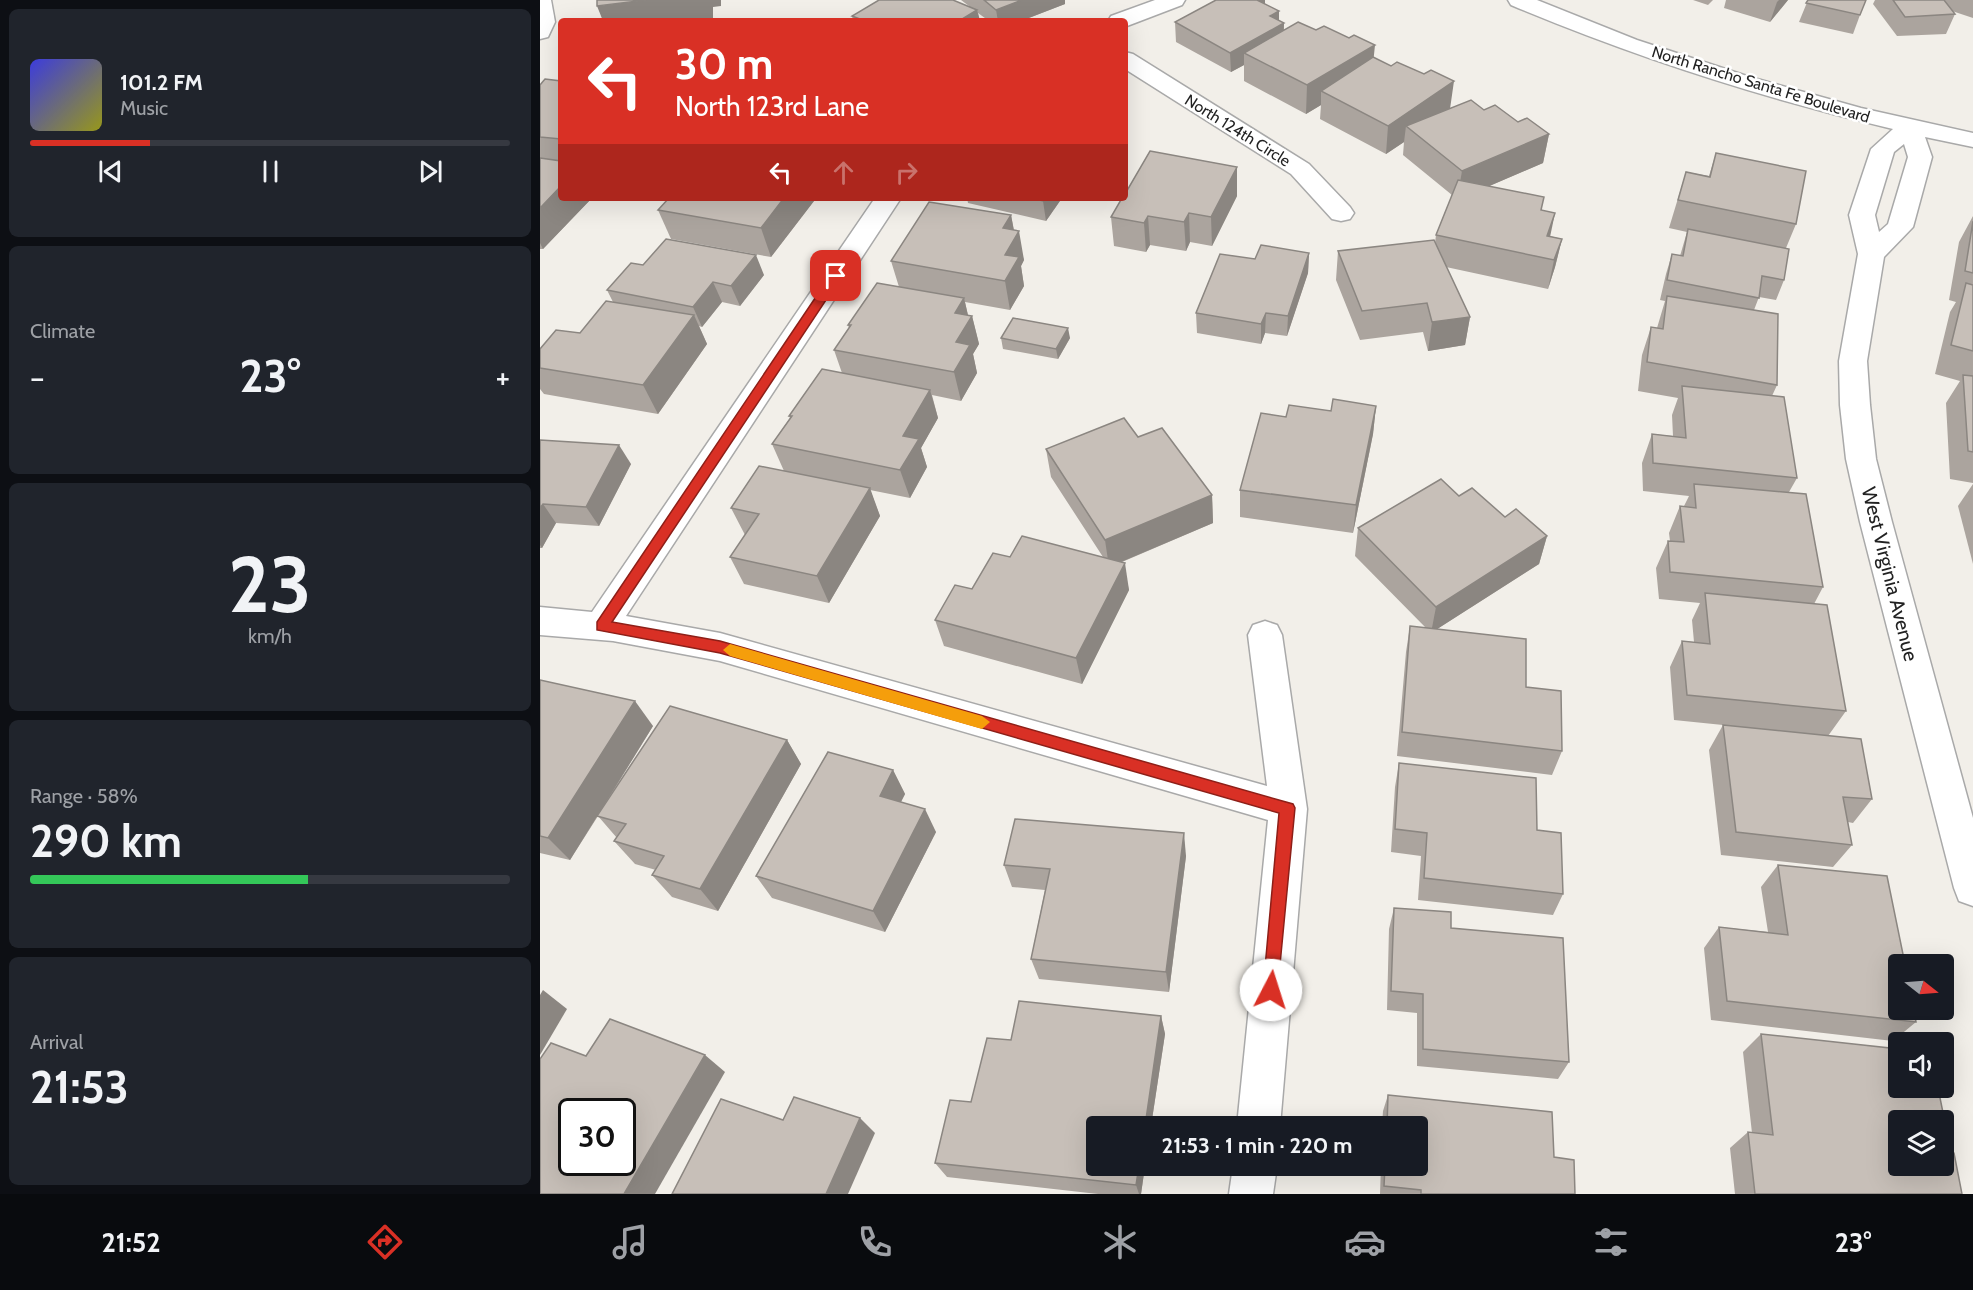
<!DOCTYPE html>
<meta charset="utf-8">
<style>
:root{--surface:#171b24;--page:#20242c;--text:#f1f3f6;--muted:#9ea1a6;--line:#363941;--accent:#d93025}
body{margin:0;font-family:Cabin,sans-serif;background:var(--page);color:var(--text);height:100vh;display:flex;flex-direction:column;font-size:22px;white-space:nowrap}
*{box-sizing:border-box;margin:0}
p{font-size:20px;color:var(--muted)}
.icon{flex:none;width:33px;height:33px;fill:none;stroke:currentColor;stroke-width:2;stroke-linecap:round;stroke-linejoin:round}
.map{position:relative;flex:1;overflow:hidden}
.drawer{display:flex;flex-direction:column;gap:9px;padding:9px;background:#0d0f14;width:540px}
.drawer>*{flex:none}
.banner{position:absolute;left:18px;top:18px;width:570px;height:183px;border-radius:6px;box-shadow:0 6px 24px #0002;background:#d93025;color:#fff;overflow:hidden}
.needle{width:39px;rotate:107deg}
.tools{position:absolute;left:1348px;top:954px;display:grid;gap:12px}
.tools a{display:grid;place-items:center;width:66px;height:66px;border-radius:6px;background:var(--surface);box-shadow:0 6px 24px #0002;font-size:30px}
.speed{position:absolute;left:18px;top:1098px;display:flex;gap:12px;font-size:30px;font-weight:700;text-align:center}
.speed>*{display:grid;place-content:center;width:78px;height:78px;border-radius:50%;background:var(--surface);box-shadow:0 6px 24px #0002;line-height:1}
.speed .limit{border:3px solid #111;border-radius:9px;background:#fff;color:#111}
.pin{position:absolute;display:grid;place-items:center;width:51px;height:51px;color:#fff;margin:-26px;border-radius:12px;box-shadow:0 3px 9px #0006}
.me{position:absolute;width:66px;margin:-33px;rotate:5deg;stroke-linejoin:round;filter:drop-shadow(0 0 4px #0008)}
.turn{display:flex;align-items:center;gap:21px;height:126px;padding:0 18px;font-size:27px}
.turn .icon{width:78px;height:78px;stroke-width:2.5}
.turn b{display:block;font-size:42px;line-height:51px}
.lanes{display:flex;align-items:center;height:57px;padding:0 18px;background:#0003;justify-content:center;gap:30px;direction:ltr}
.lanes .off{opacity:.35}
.big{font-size:45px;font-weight:800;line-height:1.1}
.drawer .widget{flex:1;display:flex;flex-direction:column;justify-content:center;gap:9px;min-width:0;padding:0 21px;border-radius:9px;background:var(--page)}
.drawer .dial{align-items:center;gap:0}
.dial b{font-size:78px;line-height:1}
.song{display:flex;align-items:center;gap:18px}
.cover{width:72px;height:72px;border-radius:9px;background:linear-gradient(135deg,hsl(240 70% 55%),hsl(60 70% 35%))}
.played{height:6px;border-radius:3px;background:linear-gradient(90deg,var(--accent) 25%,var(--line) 25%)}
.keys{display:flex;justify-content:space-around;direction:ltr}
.heat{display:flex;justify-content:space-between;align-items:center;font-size:33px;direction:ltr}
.charge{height:9px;border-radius:4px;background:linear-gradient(90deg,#34c759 58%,var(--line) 0)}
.trip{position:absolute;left:546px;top:1116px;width:342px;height:60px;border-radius:6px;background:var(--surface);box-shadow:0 6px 24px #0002;font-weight:800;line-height:60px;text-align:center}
.dock{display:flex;height:96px;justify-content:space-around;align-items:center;background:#090b0e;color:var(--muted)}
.dock .icon{width:42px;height:42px}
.dock .current{color:var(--accent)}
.dock b{font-size:27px;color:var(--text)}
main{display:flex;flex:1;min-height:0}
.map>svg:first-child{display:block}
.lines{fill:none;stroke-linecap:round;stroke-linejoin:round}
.minor-casing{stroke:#a9a9a9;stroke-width:3}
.minor{fill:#fff;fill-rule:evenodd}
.wall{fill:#aba49e}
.shaded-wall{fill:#8b8681}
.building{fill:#c7bfb8;stroke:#8b8681;stroke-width:1.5;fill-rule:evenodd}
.route{fill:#d93025;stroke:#8d1f18;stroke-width:1.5}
.slow{fill:#f59e0b}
.labels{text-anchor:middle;stroke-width:5;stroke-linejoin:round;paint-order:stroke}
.far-street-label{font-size:16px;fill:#222;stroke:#fff}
.street-label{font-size:20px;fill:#222;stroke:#fff}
</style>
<main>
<section class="drawer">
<div class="widget">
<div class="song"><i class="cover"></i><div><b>101.2 FM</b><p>Music</p></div></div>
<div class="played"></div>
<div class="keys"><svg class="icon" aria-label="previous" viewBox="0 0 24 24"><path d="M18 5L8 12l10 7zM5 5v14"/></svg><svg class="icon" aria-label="pause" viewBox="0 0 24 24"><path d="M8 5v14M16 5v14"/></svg><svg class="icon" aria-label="next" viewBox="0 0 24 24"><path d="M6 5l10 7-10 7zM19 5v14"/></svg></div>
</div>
<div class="widget"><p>Climate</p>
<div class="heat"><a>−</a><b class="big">23°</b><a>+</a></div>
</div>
<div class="widget dial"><b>23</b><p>km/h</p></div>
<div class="widget"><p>Range · 58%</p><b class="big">290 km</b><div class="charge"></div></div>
<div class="widget"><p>Arrival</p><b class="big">21:53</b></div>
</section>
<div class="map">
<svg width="1433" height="1194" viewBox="0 0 1433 1194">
<rect width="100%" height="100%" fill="#f2efe9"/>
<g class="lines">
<defs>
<g id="minor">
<path d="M0 0H11L15 22 8 37 0 39Z"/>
<path d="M615 0H645L642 5 587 26 585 21H568L571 16Z"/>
<path d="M968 0H997L1097 40 1210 77 1321 108 1433 133V147L1385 137 1392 157 1373 227 1344 257 1327 361 1330 405 1336 459 1352 522 1433 818V906L1419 901 1414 888 1320 522 1306 459 1300 405 1299 361 1318 254 1309 215 1331 149 1353 129C1222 98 1095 57 971 5ZM1364 144 1368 157 1348 224 1339 232 1335 215 1354 152Z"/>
<path d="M585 52 593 54 769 164 810 207 814 213 810 219 801 221 792 219 751 174 585 69Z"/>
<path d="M335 198H361L86 616 180 633 727 786 708 635 713 625 725 621 737 625 742 635 767 809 740 1126H697L728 820 180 661 73 641 0 635V607L52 612Z"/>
<path d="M693 1166H737L733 1194H689Z"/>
</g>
</defs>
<!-- minor casing -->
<use href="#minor" class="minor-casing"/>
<!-- minor -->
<use href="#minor" class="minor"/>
</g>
<!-- wall -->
<g class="wall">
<path d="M421 0H525V4L481 21H449L438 13 440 21H313L312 16 429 6Z"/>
<path d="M676 0H725V4L739 11V20L744 23V30L834 58 910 108 944 110 1009 134 1003 163 949 186 1001 210 1010 236 1022 239 1015 267 1008 289 906 267 930 317 925 345 888 351 883 332 820 340 796 280 798 251 895 243 896 235 912 195 863 155 864 142 846 154 780 119 781 105 766 114 704 81V65L691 72 636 42 635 22Z"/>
<path d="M1153 0H1173L1168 5Z"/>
<path d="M1186 0H1248L1230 22 1184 8Z"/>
<path d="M1268 0 1320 15 1313 34 1259 22Z"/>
<path d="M1335 0H1433V18L1412 11 1415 14 1406 34 1357 36 1333 4Z"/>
<path d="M21 73V198H52L3 249H0V85L21 81 18 76Z"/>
<path d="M1176 153 1256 224 1246 248 1244 280 1236 300 1219 297 1214 310 1237 385 1232 396 1257 478 1249 492 1283 587 1274 604 1306 711 1288 736 1332 799 1313 823 1308 822 1312 845 1293 867 1181 855 1169 750 1183 725 1134 720 1130 667 1142 641 1154 642 1152 620 1160 603 1119 599 1116 568 1128 541H1130L1129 533 1140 506H1144L1149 496 1103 491 1102 463 1112 434 1133 436 1132 415 1138 398 1098 391 1102 355 1111 327 1117 328 1125 301 1120 300 1126 274 1132 254 1140 256 1147 232 1129 228 1146 172 1169 176Z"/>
<path d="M697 167V196L672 246 650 242 646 251 610 245 606 252 574 246 571 217Z"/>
<path d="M427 198H522L506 221 428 203Z"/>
<path d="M274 201 231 257 131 239 118 210Z"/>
<path d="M471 215 474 230 484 260 481 266 484 286 470 310 425 302 428 315 432 316 439 344 433 354 437 373 421 401 392 395 398 418 381 448 387 467 370 498 330 490 340 516 289 603 204 584 190 557 205 535 191 508 244 471 232 444 250 418 249 416 302 373 294 350 309 328 308 325 359 287 351 261Z"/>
<path d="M1433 216V483L1410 479 1406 403 1420 381 1395 374 1410 312 1416 302 1409 300 1419 242Z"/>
<path d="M769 253 768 273 747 336 725 333 721 344 657 333 656 313 715 259Z"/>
<path d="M103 265 224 275 200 306 182 302 162 327 159 326 167 344 118 414 4 394 0 389V349L40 333 73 302 67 290Z"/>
<path d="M461 338H530L518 359 463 349Z"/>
<path d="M836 406 833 434 813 533 700 517V490L746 417Z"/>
<path d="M598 437 672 495 673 523 582 562 589 590 542 684 404 646 395 620 470 557H563L511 477 506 449Z"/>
<path d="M0 440 91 464 59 526 16 523 2 548H0Z"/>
<path d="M1433 484V564L1418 506Z"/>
<path d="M919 496 1007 536 999 564 897 629 986 687 1022 751 1012 775 857 756 866 652 870 626 886 628 815 556 818 528Z"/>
<path d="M0 680 113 726 61 811 247 740 261 764 178 911 132 897 112 875 116 870 95 864 74 841 77 838 58 816 30 860 0 853Z"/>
<path d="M859 763 1023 894 1013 915 878 900 881 856 851 852 855 787Z"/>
<path d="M353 770 365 794 361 802 396 832 345 932 232 898 216 876Z"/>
<path d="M646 856 629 992 499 979 491 959 505 890 472 887 464 865Z"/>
<path d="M1238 865 1376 1022 1353 1041 1171 1020 1164 948 1179 927 1228 932 1221 887Z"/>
<path d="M854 908 911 928 1029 1062 1018 1079 877 1066V1013L847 1010 849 929Z"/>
<path d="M621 1016 625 1034 611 1126H556L605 1166 601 1194H558L407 1177 395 1163 431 1102 471 1040Z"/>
<path d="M1221 1034 1411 1152 1422 1194H1195L1190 1148 1208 1132 1212 1133 1203 1052Z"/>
<path d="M848 1095 1014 1157 1035 1194H840L841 1166H878V1126H842L843 1111Z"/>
</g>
<!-- shaded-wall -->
<g class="shaded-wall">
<path d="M106 0H181V6L173 7V21H63L57 6Z"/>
<path d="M482 0H525V4L481 21H458L456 10Z"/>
<path d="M717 0H725V15Z"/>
<path d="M1239 0H1248L1230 22 1237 2Z"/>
<path d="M437 10 440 21H419Z"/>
<path d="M739 11V25L744 23 743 42 704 53V65L691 72 690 53 730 16Z"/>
<path d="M835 45 832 74 781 91V105L766 114 767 85Z"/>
<path d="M914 81 910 109 866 126 864 142 846 154 848 126Z"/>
<path d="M1009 134 1003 163 917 200 922 171Z"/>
<path d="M697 167V196L672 246 671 217Z"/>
<path d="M21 186V198H52L3 249 0 243V208Z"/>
<path d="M244 198H274V201L231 257 221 228Z"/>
<path d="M505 198H522L506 221 503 201Z"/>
<path d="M649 213 650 242 646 251 644 222Z"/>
<path d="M1015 213 1009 242 1007 236Z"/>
<path d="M471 215 475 237 479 231 484 260 481 266 484 286 470 310 465 281 463 228Z"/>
<path d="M608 216 610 245 606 252 604 223Z"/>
<path d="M1022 239 1015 267 1008 289 1014 260Z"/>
<path d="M769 253 768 273 747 336 748 316Z"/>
<path d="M216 255 224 275 200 306 191 286Z"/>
<path d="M173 282 182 302 162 327 153 307Z"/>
<path d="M424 298 429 320 432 316 439 344 433 354 437 373 421 401 414 372 416 342 415 313Z"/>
<path d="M726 313 725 333 721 344V324Z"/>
<path d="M154 315 167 344 118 414 103 385Z"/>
<path d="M930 317 925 345 888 351 892 322Z"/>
<path d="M528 328 530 338 518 359 516 349Z"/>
<path d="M390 390 398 418 381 448 387 467 370 498 360 470 363 436Z"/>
<path d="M836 406 833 434 813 533 816 505Z"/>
<path d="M79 445 91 464 59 526 46 507Z"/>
<path d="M330 488 340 516 289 603 277 576Z"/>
<path d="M672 495 673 523 569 567 565 540Z"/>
<path d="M3 504 16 523 2 548 0 545V508Z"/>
<path d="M1007 536 999 564 891 633 896 607Z"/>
<path d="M585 563 589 590 542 684 536 658Z"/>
<path d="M95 701 113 726 30 860 8 838Z"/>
<path d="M247 740 261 764 178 911 160 889Z"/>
<path d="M353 770 365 794 352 819 340 796Z"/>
<path d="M385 809 396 832 345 932 333 911Z"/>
<path d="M644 833 646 856 629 992 626 972Z"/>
<path d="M3 990 27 1009 0 1055V995Z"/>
<path d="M621 1016 625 1034 611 1126H605Z"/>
<path d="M165 1055 185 1072 115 1194H84Z"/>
<path d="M320 1118 335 1133 308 1194H286Z"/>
<path d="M599 1166H605L601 1194H599L596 1185Z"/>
</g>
<!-- building -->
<g class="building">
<path d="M57 0H106L57 6Z"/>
<path d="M339 0H413L437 10 419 21H325L312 16Z"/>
<path d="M444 0H482L456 10Z"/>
<path d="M676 0H717L739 11 730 16 744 23 690 53 635 22Z"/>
<path d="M1268 0H1326L1320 15 1266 3Z"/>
<path d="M1353 0H1404L1415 14 1365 17Z"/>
<path d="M758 22 776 30 784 26 809 38 814 35 835 45 767 85 704 53Z"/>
<path d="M833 57 851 66 857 62 884 74 891 70 914 81 848 126 781 91Z"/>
<path d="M5 79 21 81V139L0 137V85Z"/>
<path d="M931 100 944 110 955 105 978 122 987 118 1009 134 922 171 866 126Z"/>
<path d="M610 151 697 167 671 217 649 213 644 222 608 216 604 223 571 217 582 198H585V194Z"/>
<path d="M1176 153 1266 171 1256 224 1138 200 1146 172 1170 177Z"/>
<path d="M0 158 21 161V186L0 208Z"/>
<path d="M918 180 1004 197 1001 210 1015 213 1007 236 1022 239 1014 260 896 235Z"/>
<path d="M129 198H244L221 228 118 210Z"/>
<path d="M491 198H505L503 201Z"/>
<path d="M389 202 471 215 463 228 479 231 465 255 479 257 465 281 351 261Z"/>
<path d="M1433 221V273L1425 271Z"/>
<path d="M1148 229 1249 249 1244 280 1222 276 1219 298 1127 280 1132 254 1143 256Z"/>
<path d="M126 239 216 255 191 286 173 282 153 307 67 290 91 263 103 265Z"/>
<path d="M894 240 930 317 892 322 887 303 822 311 798 251Z"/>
<path d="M721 245 769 253 748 316 726 313 721 324 656 313 680 254 715 259Z"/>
<path d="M337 283 424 298 415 313 432 316 416 342 430 345 414 372 294 350 311 325H308Z"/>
<path d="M1426 283 1433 285V351L1411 345Z"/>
<path d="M1127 296 1238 314 1237 385 1107 362 1111 327 1123 329Z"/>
<path d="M66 301 154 315 103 385 0 368V349L16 330 40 333Z"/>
<path d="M473 318 528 328 516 349 461 338Z"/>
<path d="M282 369 390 390 363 436 379 439 360 470 232 444 252 416H249Z"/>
<path d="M1423 375 1433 376V452L1428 451Z"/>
<path d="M1142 386 1244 397 1257 478 1113 463 1112 434 1146 438Z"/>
<path d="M793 399 836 406 816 505 700 490 721 413 746 417 749 405 791 411Z"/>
<path d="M584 418 598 437 622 428 672 495 565 540 506 449Z"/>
<path d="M0 440 79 445 46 507 3 504 0 508Z"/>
<path d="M219 466 330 488 277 576 190 557 219 514 191 508Z"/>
<path d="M901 479 919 496 932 488 965 517 976 509 1007 536 896 607 818 528Z"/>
<path d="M1154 484 1266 494 1283 587 1130 572 1128 541 1144 542 1140 506 1156 508Z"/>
<path d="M482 536 585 563 536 658 395 620 415 585 432 589 453 553 470 557Z"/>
<path d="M1165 593 1287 605 1306 711 1147 695 1142 641 1170 644Z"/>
<path d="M870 626 986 639V687L1021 691 1022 751 862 732Z"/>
<path d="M0 680 95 701 8 838 0 836Z"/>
<path d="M130 706 247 740 160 889 112 875 124 856 74 841 86 824 57 816Z"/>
<path d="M1183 725 1321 739 1332 799 1303 797 1312 845 1196 832Z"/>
<path d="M288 752 353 770 340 796 385 809 333 911 216 876Z"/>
<path d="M859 763 996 778 997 830 1021 833 1023 894 884 878 887 833 855 829Z"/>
<path d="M475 819 644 833 626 972 491 959 510 869 464 865Z"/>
<path d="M1238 865 1347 876 1365 964H1359V1010H1374L1376 1022 1187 1001 1179 927 1248 935Z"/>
<path d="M854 908 911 912V928L1023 938 1029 1062 883 1049V994L851 991Z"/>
<path d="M479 1001 621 1016 605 1126H556V1166H599L596 1185 395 1163 410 1100 431 1102 447 1038 471 1040Z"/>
<path d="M70 1019 165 1055 84 1194H0V1059L11 1043 46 1056ZM32 1112H82V1162H32Z"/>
<path d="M1221 1034 1359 1049V1088H1398L1411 1152 1414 1153 1422 1194H1215L1208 1132 1233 1135ZM1359 1120H1404V1166H1359Z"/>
<path d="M848 1095 1012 1112 1014 1157 1034 1160 1035 1194H881V1190L844 1186 845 1166H878V1126H847Z"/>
<path d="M254 1097 320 1118 286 1194H132L181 1099 243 1120Z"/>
</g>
<!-- route -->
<path class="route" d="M292 273 302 276 72 622 180 641 753 804 755 808 737 996 731 998 725 996 723 990 739 813 180 653 57 630V622Z"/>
<!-- slow -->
<path class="slow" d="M190 644 442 716 450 722 442 729 190 656 183 650Z"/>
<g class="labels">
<!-- far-street labels -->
<g class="far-street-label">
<text transform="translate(1221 84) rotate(17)" y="6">North Rancho Santa Fe Boulevard</text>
<text transform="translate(698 130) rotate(32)" y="6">North 124th Circle</text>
</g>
<!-- street labels -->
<g class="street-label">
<text transform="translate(1350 574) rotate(76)" y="7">West Virginia Avenue</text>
</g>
</g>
</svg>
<div class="tools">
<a><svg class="needle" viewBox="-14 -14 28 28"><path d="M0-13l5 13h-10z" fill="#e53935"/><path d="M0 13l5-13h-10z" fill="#9ea1a6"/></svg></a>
<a><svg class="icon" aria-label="sound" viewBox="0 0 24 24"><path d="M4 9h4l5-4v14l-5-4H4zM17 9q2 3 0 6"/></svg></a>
<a><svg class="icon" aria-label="layers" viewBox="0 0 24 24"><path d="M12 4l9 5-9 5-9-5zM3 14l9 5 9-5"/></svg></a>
</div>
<div class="speed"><div class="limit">30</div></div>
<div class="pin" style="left:296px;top:276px;background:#d93025"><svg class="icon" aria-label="arrive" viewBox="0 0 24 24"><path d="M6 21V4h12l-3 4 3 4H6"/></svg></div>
<svg class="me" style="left:731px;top:990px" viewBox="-20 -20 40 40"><circle r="19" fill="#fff"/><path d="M0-13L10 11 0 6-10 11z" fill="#d93025"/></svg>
<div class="trip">21:53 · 1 min · 220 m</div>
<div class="banner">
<div class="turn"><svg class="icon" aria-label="left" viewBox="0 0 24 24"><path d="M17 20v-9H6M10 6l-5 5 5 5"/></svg><div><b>30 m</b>North 123rd Lane</div></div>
<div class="lanes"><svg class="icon" aria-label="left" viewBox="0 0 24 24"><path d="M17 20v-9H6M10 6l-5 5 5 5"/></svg><svg class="icon off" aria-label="ahead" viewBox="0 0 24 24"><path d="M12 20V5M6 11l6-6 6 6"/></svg><svg class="icon off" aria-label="right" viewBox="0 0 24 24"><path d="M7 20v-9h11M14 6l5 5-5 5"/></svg></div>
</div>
</div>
</main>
<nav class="dock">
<b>21:52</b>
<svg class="icon current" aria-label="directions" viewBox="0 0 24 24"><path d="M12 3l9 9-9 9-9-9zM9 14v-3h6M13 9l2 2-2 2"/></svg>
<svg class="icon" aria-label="music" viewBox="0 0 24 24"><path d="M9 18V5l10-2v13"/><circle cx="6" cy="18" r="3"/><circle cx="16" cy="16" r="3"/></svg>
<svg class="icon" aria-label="phone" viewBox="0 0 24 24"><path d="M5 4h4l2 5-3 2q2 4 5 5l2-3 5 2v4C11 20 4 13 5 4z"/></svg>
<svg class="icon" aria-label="climate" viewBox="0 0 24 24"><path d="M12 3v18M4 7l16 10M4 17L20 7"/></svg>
<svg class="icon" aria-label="car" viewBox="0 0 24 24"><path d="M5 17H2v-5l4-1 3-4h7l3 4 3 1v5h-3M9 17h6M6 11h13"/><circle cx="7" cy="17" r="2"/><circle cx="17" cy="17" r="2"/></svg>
<svg class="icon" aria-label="filters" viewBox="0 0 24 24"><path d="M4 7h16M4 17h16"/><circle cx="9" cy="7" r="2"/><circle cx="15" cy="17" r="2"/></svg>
<b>23°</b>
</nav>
